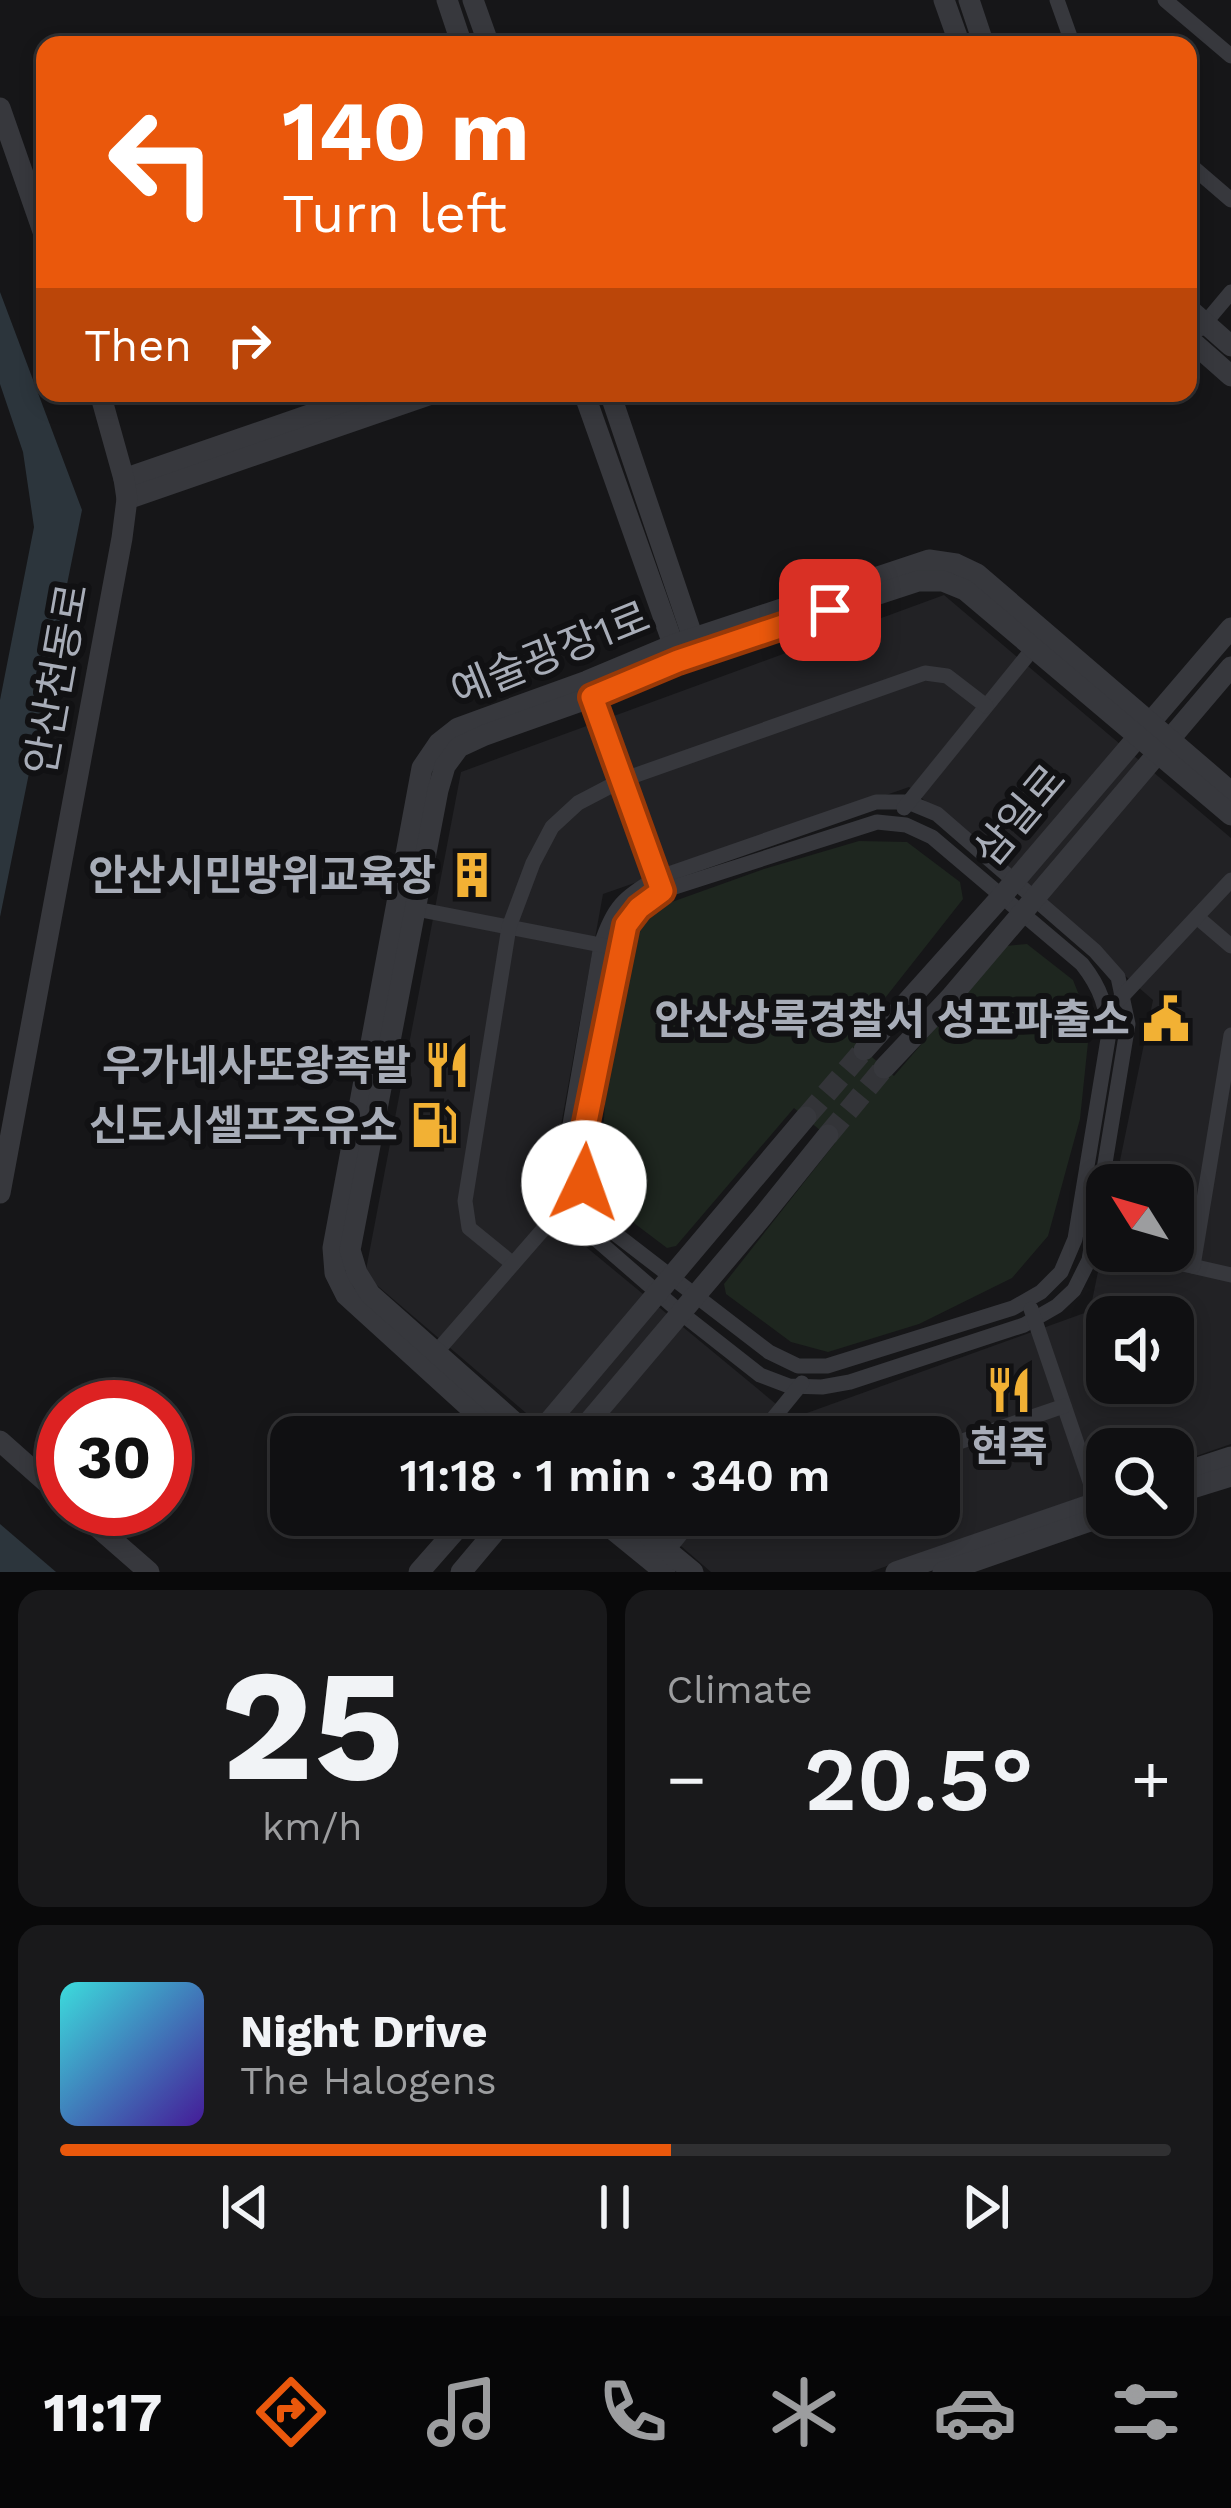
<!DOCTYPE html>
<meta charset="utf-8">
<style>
:root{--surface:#101012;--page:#19191b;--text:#f1f3f6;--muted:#9c9d9f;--line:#303032;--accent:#ea580c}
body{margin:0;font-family:"Work Sans","Noto Sans KR",sans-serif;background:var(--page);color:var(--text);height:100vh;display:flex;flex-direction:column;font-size:45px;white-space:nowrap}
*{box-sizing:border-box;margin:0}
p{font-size:39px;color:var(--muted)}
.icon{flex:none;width:66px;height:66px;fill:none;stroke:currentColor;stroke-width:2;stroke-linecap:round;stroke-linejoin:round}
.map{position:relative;height:1572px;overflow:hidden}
.panel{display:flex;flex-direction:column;gap:18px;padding:18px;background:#09090a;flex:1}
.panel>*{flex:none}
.top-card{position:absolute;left:36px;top:36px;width:1161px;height:366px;border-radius:24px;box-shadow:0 6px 18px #0003,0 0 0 3px var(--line);background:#ea580c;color:#fff;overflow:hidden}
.needle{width:78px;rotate:307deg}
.tools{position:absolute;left:1086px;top:1164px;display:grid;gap:24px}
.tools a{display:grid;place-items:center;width:108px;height:108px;border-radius:24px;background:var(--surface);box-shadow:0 6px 18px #0003,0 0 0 3px var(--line);font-size:60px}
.speed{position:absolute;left:36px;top:1380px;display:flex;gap:24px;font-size:60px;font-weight:700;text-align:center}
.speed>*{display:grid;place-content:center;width:156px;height:156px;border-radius:50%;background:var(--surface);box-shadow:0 6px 18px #0003,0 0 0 3px var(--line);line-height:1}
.speed .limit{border:18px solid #d22;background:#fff;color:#111}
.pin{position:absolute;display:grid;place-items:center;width:102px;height:102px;color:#fff;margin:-51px;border-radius:24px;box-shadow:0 6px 18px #0006}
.me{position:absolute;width:132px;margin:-66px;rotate:3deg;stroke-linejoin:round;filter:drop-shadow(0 0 9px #0008)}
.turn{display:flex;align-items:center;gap:42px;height:252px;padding:0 48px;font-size:54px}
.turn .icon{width:156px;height:156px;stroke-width:2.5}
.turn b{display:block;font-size:84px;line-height:102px}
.then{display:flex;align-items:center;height:114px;padding:0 48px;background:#0003;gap:24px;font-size:45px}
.big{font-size:90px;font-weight:600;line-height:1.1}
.panel .card{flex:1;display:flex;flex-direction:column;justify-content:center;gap:18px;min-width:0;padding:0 42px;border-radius:24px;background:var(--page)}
.panel .dial{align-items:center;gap:0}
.dial b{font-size:156px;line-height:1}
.song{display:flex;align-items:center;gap:36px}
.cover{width:144px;height:144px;border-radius:18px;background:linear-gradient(135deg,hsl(180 70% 55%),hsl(260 70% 35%))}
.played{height:12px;border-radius:6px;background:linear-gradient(90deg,var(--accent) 55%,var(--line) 55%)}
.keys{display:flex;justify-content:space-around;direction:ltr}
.heat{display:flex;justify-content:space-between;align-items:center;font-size:66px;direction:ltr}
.panel .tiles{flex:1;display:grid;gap:18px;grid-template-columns:1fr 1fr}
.card:last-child{grid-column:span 2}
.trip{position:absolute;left:270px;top:1416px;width:690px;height:120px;border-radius:24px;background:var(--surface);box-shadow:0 6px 18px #0003,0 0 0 3px var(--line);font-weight:600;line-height:120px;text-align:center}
.tabs{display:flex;height:192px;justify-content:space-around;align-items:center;background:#060607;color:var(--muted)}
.tabs .icon{width:84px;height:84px}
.tabs .on{color:var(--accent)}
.tabs b{font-size:54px;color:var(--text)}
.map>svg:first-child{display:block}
.built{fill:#222225;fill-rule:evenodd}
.green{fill:#1e261f}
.water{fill:#2c353c}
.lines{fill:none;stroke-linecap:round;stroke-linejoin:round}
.tertiary-tunnel{stroke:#333438;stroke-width:21;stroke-dasharray:21 10;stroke-linecap:butt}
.minor{stroke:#37383d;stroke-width:15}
.tertiary{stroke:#37383d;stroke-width:21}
.route-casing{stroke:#983908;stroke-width:30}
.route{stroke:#ea580c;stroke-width:21}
.labels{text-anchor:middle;stroke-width:12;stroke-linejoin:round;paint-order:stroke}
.street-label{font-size:42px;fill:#a8adb8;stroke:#111113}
.poi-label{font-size:42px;font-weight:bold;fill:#a8adb8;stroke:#111113;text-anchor:end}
</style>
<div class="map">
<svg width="1231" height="1572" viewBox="0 0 1231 1572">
<rect width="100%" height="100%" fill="#161618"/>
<!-- built -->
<path class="built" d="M944 595 1231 838V1444L1173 1464V1449H1107V1488L870 1572H711L645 1515H939V1437H554L365 1275 461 772ZM909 787 1153 1000 1115 1185H1173V1251H1107V1227L1090 1311 793 1418 545 1213 603 894ZM1107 1317H1173V1383H1107Z"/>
<!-- green -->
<path class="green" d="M859 841 907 842 960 882 963 899 852 1040 894 1076 1006 946 1027 944 1073 980 1090 1023 1080 1119 1048 1236 1012 1278 919 1324 828 1352 791 1342 726 1294 724 1284 835 1143 794 1108 676 1246 667 1248 614 1208 600 1174 608 1061 631 938 655 908 764 869Z"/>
<!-- water -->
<g class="water">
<path d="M0 292 82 510 0 917V700L34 527 23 452 0 384Z"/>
<path d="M0 1524 56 1572H0Z"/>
</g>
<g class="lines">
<!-- tertiary-tunnel -->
<g class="tertiary-tunnel">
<path d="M806 1117 864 1050"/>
<path d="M828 1135 884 1068"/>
</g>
<!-- minor -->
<g class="minor">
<path d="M1057 0 1073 45"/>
<path d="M1165 0 1231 56"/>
<path d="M1188 163 1231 200"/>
<path d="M1200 329 1231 292"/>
<path d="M590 690 659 882"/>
<path d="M876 802H908L937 814 1095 951 1118 977 1128 1024 1089 1260 1074 1290 1057 1306 1024 1325 850 1382 822 1387 789 1386 760 1375 681 1313 582 1227 572 1212 563 1165 601 945C613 907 624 897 657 878Z"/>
<path d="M904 808 1040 640"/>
<path d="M877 822 906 825 932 837 1082 964C1101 988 1108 1009 1108 1039L1075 1239 1061 1272 1041 1292 1013 1308 827 1366H798L769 1352 613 1232C588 1206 583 1182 581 1147L626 925 639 908 662 891Z"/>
<path d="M406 907 606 946"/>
<path d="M1197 917 1231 946"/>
<path d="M1118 1001 1231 880"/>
<path d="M1126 1251 1231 1275"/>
<path d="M513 1264 469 1228 465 1201 509 927 533 863 552 827 578 803 622 780 925 673 947 676 986 706"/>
<path d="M1193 1266 1231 1035"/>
<path d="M1031 1309 1099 1508"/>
<path d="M432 1357 574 1194"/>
<path d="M758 1437 802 1383"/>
<path d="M939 1449 1064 1406"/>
<path d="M664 1555 696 1515"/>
</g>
<!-- tertiary -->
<g class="tertiary">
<path d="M447 0 462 45"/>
<path d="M473 0 489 45"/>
<path d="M944 0 960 45"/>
<path d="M969 0 984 45"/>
<path d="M0 108 45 237"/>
<path d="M1188 308 1231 346"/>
<path d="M1188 338 1231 376"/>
<path d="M584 393 678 658"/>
<path d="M610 393 696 647"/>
<path d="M124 479 373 393"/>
<path d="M127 499 434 393"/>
<path d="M864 1050 1001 897 1231 628"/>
<path d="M884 1068 950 998 1231 667"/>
<path d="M0 1193 122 538 127 499 124 479 100 393"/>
<path d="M502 1437 346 1295 335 1273 333 1248 422 768 439 743 458 728 587 681 673 645 929 560 956 564 977 574 1231 792"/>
<path d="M531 1437 370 1294 357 1273 350 1250 438 790 445 766 459 747 485 735 592 697 699 653 918 581H943L965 590 1231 815"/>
<path d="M536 1437 806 1117"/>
<path d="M576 1437 762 1217 828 1135"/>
<path d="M0 1441 63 1497"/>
<path d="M1173 1476 1231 1457"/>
<path d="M1173 1494 1231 1476"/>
<path d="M77 1509 149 1572"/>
<path d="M595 1515 665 1572"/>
<path d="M624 1515 693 1572"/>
<path d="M419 1572 469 1515"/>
<path d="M461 1572 509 1515"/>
<path d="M896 1572 1107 1499"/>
<path d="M943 1572 1107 1515"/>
</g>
</g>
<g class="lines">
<defs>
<path id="route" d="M584 1183 581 1147 626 925 639 908 662 891 592 697 678 661 830 610"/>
</defs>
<!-- route casing -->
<use href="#route" class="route-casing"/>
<!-- route -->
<use href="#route" class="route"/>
</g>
<!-- icons -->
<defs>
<symbol id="building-bare" viewBox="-9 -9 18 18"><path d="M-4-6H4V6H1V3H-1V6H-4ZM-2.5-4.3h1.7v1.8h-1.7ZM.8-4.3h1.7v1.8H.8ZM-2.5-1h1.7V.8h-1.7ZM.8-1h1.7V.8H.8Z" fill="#f2b134" stroke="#111113" stroke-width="2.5" paint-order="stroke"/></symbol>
<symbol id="civic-bare" viewBox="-9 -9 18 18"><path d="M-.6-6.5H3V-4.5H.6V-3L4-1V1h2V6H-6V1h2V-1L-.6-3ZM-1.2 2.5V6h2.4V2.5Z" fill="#f2b134" stroke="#111113" stroke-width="2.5" paint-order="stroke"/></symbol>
<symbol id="restaurant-bare" viewBox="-9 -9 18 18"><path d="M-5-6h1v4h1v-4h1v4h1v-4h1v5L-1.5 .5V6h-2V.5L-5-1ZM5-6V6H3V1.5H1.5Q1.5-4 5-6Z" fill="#f2b134" stroke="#111113" stroke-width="2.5" paint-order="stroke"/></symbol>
<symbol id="fuel-bare" viewBox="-9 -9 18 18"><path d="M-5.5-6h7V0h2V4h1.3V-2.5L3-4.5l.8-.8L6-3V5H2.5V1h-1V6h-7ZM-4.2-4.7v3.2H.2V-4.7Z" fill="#f2b134" stroke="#111113" stroke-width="2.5" paint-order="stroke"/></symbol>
</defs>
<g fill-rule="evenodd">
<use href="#building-bare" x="439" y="842" width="66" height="66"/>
<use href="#civic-bare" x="1133" y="986" width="66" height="66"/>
<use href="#restaurant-bare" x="414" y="1032" width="66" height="66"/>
<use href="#fuel-bare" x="401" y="1092" width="66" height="66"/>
<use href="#restaurant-bare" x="976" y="1357" width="66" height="66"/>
</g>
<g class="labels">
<!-- street labels -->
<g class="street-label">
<text transform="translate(550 653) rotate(-22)" y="15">예술광장1로</text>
<text transform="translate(56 679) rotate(-80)" y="15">안산천동로</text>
<text transform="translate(1019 815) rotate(-50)" y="15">삼일로</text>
</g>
<!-- poi labels -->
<g class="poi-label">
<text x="436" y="890">안산시민방위교육장</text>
<text x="1130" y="1034">안산상록경찰서 성포파출소</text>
<text x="411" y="1080">우가네사또왕족발</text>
<text x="398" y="1140">신도시셀프주유소</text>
<text x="1009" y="1461" text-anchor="middle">현죽</text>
</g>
</g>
</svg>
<div class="tools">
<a><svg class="needle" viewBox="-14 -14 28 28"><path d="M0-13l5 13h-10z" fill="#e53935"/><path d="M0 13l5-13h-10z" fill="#9c9d9f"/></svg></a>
<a><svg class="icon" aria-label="sound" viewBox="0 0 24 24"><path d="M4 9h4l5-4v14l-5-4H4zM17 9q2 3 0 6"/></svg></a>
<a><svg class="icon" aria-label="search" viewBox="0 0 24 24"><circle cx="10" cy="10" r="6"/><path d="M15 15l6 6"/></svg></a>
</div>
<div class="speed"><div class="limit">30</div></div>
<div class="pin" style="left:830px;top:610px;background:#d93025"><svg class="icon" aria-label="arrive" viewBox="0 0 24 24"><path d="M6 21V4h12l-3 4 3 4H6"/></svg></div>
<svg class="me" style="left:584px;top:1183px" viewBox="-20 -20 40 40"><circle r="19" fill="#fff"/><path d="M0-13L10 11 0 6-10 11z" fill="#ea580c"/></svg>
<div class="trip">11:18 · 1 min · 340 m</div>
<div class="top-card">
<div class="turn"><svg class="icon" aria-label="left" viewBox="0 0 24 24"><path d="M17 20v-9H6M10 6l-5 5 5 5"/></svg><div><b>140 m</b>Turn left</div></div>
<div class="then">Then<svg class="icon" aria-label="right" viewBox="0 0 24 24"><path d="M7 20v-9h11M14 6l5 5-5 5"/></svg></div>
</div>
</div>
<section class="panel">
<div class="tiles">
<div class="card dial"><b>25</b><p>km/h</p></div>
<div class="card"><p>Climate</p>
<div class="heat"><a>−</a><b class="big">20.5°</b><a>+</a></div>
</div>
<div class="card">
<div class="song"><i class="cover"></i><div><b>Night Drive</b><p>The Halogens</p></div></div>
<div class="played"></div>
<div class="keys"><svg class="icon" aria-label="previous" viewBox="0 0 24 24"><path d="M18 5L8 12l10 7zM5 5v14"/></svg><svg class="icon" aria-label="pause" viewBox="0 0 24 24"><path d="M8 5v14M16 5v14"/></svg><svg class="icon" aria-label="next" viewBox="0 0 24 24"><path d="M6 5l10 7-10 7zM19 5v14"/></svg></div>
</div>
</div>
</section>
<nav class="tabs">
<b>11:17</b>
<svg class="icon on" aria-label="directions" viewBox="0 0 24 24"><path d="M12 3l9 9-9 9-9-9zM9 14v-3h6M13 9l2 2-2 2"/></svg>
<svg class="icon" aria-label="music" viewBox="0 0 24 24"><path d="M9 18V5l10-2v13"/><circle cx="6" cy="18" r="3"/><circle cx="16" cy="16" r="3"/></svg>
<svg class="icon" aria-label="phone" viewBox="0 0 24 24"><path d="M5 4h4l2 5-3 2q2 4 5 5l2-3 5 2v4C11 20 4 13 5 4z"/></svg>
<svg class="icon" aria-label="climate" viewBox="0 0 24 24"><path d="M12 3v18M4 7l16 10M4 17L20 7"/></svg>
<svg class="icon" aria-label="car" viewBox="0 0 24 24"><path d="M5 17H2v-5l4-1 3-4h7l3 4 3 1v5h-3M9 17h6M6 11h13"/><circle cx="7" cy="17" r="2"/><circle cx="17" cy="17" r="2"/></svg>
<svg class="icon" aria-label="filters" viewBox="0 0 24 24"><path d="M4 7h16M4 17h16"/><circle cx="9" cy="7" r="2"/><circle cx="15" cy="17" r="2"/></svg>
</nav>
